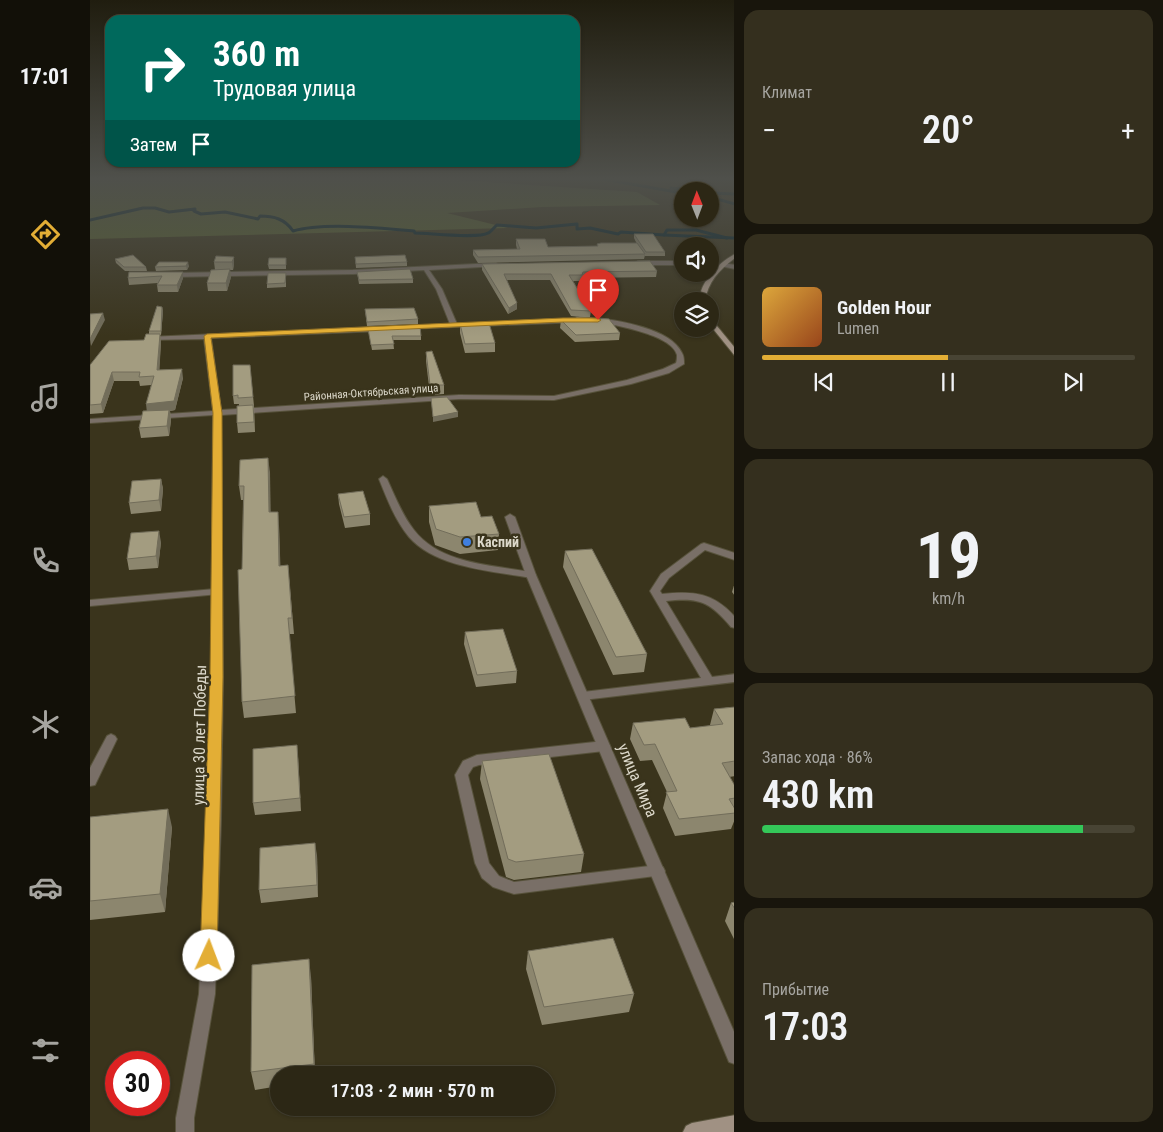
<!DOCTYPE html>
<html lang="ru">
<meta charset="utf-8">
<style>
:root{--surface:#2c2715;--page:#342f1e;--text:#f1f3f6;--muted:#a6a5a0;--line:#484434;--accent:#e3ae35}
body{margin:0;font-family:"Roboto Condensed",sans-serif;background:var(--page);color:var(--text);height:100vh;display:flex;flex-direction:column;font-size:19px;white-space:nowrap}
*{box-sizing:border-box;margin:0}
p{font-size:16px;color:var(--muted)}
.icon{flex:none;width:28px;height:28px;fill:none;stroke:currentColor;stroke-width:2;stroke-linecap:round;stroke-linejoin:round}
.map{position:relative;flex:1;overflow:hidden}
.panel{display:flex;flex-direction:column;gap:10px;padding:10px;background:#18150c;width:429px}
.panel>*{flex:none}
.hud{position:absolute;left:15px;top:15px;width:475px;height:152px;border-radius:15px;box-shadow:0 1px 4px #0004,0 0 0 1px var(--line);background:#00695c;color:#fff;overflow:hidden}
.needle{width:32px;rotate:359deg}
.fabs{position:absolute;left:584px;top:182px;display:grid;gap:10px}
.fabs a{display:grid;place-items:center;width:45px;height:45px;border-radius:50%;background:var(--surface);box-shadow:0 1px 4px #0004,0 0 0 1px var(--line);font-size:25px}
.speed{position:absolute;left:15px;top:1051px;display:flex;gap:10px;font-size:25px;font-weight:700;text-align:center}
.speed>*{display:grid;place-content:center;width:65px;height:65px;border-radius:50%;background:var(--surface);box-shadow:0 1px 4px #0004,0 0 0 1px var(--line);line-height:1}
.speed .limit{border:8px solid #d22;background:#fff;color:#111}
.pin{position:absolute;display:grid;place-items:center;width:42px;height:42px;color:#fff;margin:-51px -21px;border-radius:50% 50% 50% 0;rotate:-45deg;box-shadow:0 0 5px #0007}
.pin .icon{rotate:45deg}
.me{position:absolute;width:55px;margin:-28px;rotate:2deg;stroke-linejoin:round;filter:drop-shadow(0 0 4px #0008)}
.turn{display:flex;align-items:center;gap:18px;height:105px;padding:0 25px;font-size:22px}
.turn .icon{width:65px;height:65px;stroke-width:2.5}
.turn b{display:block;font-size:35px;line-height:42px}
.then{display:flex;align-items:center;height:48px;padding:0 25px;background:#0003;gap:10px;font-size:19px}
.big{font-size:38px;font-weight:600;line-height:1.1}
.panel .tile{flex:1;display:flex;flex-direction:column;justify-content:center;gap:8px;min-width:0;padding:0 18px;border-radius:15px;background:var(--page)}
.panel .dial{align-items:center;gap:0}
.dial b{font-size:65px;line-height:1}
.song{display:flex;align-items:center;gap:15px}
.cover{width:60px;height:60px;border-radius:8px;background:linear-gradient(135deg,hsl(40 70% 55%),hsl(20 70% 35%))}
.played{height:5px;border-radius:2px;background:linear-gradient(90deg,var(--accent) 50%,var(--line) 50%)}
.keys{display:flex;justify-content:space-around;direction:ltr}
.heat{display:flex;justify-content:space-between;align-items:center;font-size:28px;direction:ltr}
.charge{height:8px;border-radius:4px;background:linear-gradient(90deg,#34c759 86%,var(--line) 0)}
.trip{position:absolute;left:180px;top:1066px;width:285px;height:50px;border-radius:25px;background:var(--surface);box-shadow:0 1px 4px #0004,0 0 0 1px var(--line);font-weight:600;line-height:50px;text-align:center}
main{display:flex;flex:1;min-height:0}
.tabs{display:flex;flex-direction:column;width:90px;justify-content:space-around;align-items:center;background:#121008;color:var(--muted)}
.tabs .icon{width:35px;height:35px}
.tabs .on{color:var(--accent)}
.tabs b{font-size:22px;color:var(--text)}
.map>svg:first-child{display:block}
.green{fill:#545e2e}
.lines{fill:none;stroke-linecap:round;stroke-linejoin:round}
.stream{stroke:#00212d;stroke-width:3}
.lane-casing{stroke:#57523b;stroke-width:2}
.street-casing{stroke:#57523b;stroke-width:2}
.secondary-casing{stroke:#57523b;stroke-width:2}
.lane{fill:#796f67;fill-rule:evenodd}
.street{fill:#796f67;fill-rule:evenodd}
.secondary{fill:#a09183;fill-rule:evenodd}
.wall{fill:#8c866e}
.shaded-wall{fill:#726d5a}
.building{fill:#a39c80;stroke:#726d5a}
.route{fill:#e3ae35;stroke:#947122}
.shop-dot{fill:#3f7fe0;stroke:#3a341c;stroke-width:2}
.labels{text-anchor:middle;stroke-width:5;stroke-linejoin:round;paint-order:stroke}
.far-street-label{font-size:11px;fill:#dcd8ca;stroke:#3a341c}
.poi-label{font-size:14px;font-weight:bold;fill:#dcd8ca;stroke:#3a341c;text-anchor:start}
.near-street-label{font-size:16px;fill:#dcd8ca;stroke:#3a341c}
</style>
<main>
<nav class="tabs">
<b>17:01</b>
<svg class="icon on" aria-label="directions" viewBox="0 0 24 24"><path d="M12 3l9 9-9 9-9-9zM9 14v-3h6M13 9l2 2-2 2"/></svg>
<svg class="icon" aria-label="music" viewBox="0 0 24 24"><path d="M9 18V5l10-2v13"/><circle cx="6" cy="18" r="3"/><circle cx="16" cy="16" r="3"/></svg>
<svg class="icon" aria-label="phone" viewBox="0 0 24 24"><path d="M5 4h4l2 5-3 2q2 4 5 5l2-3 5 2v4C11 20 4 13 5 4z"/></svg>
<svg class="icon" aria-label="climate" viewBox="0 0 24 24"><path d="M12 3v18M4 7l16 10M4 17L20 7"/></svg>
<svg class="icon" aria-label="car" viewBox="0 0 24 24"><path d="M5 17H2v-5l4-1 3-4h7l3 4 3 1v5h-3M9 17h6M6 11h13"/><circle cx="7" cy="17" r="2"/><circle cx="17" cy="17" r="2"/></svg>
<svg class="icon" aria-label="filters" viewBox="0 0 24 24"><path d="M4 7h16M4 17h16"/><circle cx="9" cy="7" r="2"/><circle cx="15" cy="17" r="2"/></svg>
</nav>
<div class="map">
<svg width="645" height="1132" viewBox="0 0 645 1132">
<rect width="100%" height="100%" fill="#3a341c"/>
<!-- green -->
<path class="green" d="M0 179H351L547 192 570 205 452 207 357 213 418 228 0 239Z"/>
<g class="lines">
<!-- stream -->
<g class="stream">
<path d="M513 179 592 193"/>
<path d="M581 188 612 191"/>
<path d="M622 193 645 194"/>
<path d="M620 197 645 204"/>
<path d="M0 220 53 208H65L79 212 105 209 104 211 111 214 135 212 168 219 170 216C184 216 195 219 203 231 233 222 291 228 324 231L325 233C339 233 388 239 398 233 401 232 404 227 407 225L446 228 487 224V229L500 228 528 234 531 232 574 235 577 230H606L637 238"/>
<path d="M574 235 644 238"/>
</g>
<defs>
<g id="lane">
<path d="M632 263 645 265V269L630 266 629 265Z"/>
<path d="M293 476 297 479C305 496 312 515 324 530 350 564 402 565 441 572L446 575 441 578C403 571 346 568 319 537 305 520 297 499 289 479Z"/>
<path d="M614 543 645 553V560L615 550 579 578 570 591 572 594C603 591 623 592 645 617V628L641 627C620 602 609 597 576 601L622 677 645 674V682L493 700 489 699 487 696 489 693 493 692 611 678 560 591 571 574 611 544Z"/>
<path d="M125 589 130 592 129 594 0 606V600Z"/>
<path d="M21 734 25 736 27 739 5 785 0 786V768L17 736Z"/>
<path d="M514 741 518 743 520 746 518 749 514 751 389 765 383 767 378 775 399 863 409 876 424 882 568 865 573 867 575 871 573 875 424 894 403 887 392 878 385 863 365 775 373 761 387 755Z"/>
</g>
<g id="street">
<path d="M592 261V265H548L545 263 548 261Z"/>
<path d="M620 262 635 265 632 267 620 266Z"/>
<path d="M406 263 409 265 408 266 339 270 352 289 367 324 490 318 493 320 490 322 315 329V327L317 326 360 324 346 289 334 270 263 274 80 277 77 275 80 273 263 270Z"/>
<path d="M507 318C531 321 581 329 592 353 594 356 594 360 594 364L579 373 541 384 464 400 369 399 131 415 133 677 131 820 125 994 104 1118V1132H86V1118L109 994 117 820 121 677 123 415 0 423V419L123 411 114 339 56 340V338L58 337 291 327 294 329 291 331 121 338 131 410 369 395 464 396 537 380 573 369 586 363C587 360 587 358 587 355 582 334 523 325 505 321V319Z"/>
<path d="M420 514 425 517 446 575 645 1034V1064L639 1062 436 575 415 517Z"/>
</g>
<g id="secondary">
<path d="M645 254V258C629 270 618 282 615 301H609C611 281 627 264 645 254Z"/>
<path d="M620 319 622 320 645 348V356L620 325Z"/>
<path d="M645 1115V1132H593L596 1126 602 1123Z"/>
</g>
</defs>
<!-- lane casing -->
<use href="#lane" class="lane-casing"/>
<!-- street casing -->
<use href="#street" class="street-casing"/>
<!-- secondary casing -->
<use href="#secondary" class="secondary-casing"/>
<!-- lane -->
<use href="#lane" class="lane"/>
<!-- street -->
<use href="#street" class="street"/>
<!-- secondary -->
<use href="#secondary" class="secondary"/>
</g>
<!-- wall -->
<g class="wall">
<path d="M544 234 575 252V256H555V255L554 259 388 263 383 255V250L427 249 426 245V239L458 247 507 246V244H547L544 238Z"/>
<path d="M144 257V264L143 270H140L141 277 137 291H118L117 283 125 270 124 262Z"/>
<path d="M265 257 317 262V266L266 268Z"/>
<path d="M196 258V269H179L178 265Z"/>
<path d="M25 259 56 267 57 271H35L26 263Z"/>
<path d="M392 264 567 271 566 277 492 278 491 281H483L501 311 500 317H492L530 333 529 340 485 342 470 328 471 320 486 319V317H490L481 316 460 280H417L427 309 418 314 392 270Z"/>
<path d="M99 266 97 270 66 271 65 267Z"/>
<path d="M93 272V278L88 292H68L67 285 68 283 39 285 38 278Z"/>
<path d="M267 272 323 279V283L269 284Z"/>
<path d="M196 273V287L177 288V284Z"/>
<path d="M72 307 73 311 71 335H70L71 342 69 370 93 378 85 410 80 411 81 420 79 436 51 438 49 428 57 411 61 385 50 386 49 381H24L13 413 0 414V365L54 340 59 334V331Z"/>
<path d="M275 309 328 319V324L277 326Z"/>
<path d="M370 324 405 343V352L375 353 370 333Z"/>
<path d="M278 329 331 336V340H303L304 349 282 350Z"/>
<path d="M336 352 354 385V394L340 395 336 361Z"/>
<path d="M160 365 164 406 165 432 148 433 147 423 149 404H144L143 396Z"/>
<path d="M180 472V512L189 526 190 566 198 565 204 634H199L206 713 154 718 152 702V569L153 500H151L149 486Z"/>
<path d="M71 479 73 489 71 511 41 514 39 503Z"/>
<path d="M248 494 280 514V525L255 528 249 504Z"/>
<path d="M339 506 391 517 409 534 408 550 370 554 345 545 339 522Z"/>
<path d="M71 542 68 568 39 570 37 559Z"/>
<path d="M475 551 557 654 554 672 523 675 473 567Z"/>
<path d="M645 582V596L642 592Z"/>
<path d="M375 632 427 671 426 683 386 687 374 644Z"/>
<path d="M645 707V776L639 777 645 786V819L641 829 585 836 573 808 577 792 562 760 550 761 540 739 543 723 600 728 621 726 620 725 624 709Z"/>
<path d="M208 757 211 811 165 815 163 803Z"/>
<path d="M392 761 494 854 491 872 424 880 416 877 390 779Z"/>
<path d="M0 817 82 827 75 912 0 920Z"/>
<path d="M227 855 228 897 171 903 169 890Z"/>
<path d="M645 902V941L635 921 641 903Z"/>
<path d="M438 951 544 994 539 1012 452 1025 436 969Z"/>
<path d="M221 977 225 1075H189V1086L165 1090 161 1072Z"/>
</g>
<!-- shaded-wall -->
<g class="shaded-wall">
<path d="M144 257V264L143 270 142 262Z"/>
<path d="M98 262 99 266 97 270 96 266Z"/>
<path d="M140 269 141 277 137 291 136 283Z"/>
<path d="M93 272V278L88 292 87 285Z"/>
<path d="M427 303V309L418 314 419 308Z"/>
<path d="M72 307 73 311 71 335V331Z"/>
<path d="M13 313 15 320 1 346 0 339Z"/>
<path d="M70 334 71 342 69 379 67 370Z"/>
<path d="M92 369 93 378 85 410 80 411 81 420 79 436 77 426 57 413 56 404Z"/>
<path d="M22 372 24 381 13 413 11 404Z"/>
<path d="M368 412V417L343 422V417Z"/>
<path d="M178 458 180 472 181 527 179 512Z"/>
<path d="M71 479 73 489 71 511 69 500Z"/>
<path d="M188 512 189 526 191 581 189 566Z"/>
<path d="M69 531 71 542 68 568 66 556Z"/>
<path d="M207 745 208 757 211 811 210 798Z"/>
<path d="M78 809 82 827 75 912 70 894Z"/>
<path d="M225 843 227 855 228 897 227 885Z"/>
<path d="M219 959 221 977 225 1075 224 1064Z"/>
</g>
<!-- building -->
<g class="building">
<path d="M544 234H563L575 252H556Z"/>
<path d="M426 239H455L458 247 508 246 507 244 511 243H547L555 254 388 257 383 250 430 249Z"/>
<path d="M43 255 56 267H34L25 259Z"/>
<path d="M315 255 317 262 266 264 265 257Z"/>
<path d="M126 256 144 257 142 262H124Z"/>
<path d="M179 258H196V265H178Z"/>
<path d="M560 261 567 271 493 272 492 275H479L501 311 481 310 461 274H414L427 303 419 308 392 264Z"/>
<path d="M69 262H98L96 266 65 267Z"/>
<path d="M140 269 136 283H117L121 270Z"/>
<path d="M320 269 323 279 269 280 267 272Z"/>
<path d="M39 272H93L87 285H67L72 276 38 278Z"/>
<path d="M178 273H196L195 283 177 284Z"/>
<path d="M67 306 72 307 71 331H59Z"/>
<path d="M324 308 328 319 277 322 275 309Z"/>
<path d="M13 313 0 339V314Z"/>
<path d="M486 317 519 319 530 333 486 335 471 320 487 319Z"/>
<path d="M399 323 405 343 375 344 370 324Z"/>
<path d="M330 326 331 336H302L304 344 281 345 278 329Z"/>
<path d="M56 334H70L67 370 92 369 84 401 56 404 64 376 49 377 50 372H22L11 404 0 405V365L19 341 54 340Z"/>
<path d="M342 351 354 385H340L336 352Z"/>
<path d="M143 365H160L163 397 148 398V395L143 396Z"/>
<path d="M357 397 368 412 343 417 341 398Z"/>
<path d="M163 405 164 422 147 423V406Z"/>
<path d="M79 410 77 426 49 428 53 411Z"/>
<path d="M178 458 179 512H188L189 566 198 565 202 618H198L205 696 152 702 148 570 152 569 154 486H149L150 460Z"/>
<path d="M71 479 69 500 39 503 42 481Z"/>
<path d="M273 491 280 514 254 517 248 494Z"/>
<path d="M386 502 391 517 402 516 409 534 370 537 346 529 339 506Z"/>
<path d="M69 531 66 556 37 559 41 533Z"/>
<path d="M502 549 557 654 526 657 475 551Z"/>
<path d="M413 629 427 671 387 675 375 632Z"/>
<path d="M645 707V761L632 763 645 786V798L639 799 645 809V813L589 819 576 792 587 791 565 744 554 745 543 723 595 718 600 728 633 724 624 709Z"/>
<path d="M207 745 210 798 163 803V749Z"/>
<path d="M459 754 494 854 426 862 418 859 392 761Z"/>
<path d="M78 809 70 894 0 901V817Z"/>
<path d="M225 843 227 885 169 890 170 848Z"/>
<path d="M645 902V909L641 903Z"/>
<path d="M523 938 544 994 454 1007 438 951Z"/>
<path d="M219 959 224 1064 161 1072 162 965Z"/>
</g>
<!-- sky -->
<linearGradient id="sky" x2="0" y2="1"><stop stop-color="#201d0f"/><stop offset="0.53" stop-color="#4f504b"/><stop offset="1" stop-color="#4f504b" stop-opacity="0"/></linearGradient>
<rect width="645" height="337" fill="url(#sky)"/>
<!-- route -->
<path class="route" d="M473 318H508L511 320 508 322H473L121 338 132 413 133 677 127 956 125 961 119 964 112 961 110 956 120 677 123 413 114 336 117 334Z"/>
<!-- markers -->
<circle class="shop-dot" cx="377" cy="542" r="5"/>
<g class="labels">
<!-- far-street labels -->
<g class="far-street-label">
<text transform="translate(281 392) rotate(-4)" y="4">Районная-Октябрьская улица</text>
</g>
<!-- poi labels -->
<g class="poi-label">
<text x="387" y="547">Каспий</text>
</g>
<!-- near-street labels -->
<g class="near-street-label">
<text transform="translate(109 735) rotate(-89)" y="6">улица 30 лет Победы</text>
<text transform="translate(548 780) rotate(67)" y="6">улица Мира</text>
</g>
</g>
</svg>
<div class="fabs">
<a><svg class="needle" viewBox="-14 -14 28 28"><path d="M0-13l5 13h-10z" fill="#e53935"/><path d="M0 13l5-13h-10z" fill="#a6a5a0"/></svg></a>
<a><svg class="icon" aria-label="sound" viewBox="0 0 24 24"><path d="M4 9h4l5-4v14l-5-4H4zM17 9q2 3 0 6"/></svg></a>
<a><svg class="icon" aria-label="layers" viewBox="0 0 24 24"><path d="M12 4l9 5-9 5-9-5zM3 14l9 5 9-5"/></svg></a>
</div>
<div class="speed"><div class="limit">30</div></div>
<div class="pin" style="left:508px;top:320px;background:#d93025"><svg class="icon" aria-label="arrive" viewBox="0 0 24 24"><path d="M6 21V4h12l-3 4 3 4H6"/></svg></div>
<svg class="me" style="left:119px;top:956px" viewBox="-20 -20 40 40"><circle r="19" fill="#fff"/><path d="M0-13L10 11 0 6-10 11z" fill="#e3ae35"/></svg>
<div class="trip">17:03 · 2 мин · 570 m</div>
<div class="hud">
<div class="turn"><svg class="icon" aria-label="right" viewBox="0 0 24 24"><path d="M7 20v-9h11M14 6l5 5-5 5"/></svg><div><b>360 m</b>Трудовая улица</div></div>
<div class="then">Затем<svg class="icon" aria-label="arrive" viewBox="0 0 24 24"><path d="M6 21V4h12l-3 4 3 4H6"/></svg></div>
</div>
</div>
<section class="panel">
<div class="tile"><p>Климат</p>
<div class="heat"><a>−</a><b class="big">20°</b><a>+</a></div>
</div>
<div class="tile">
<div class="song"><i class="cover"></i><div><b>Golden Hour</b><p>Lumen</p></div></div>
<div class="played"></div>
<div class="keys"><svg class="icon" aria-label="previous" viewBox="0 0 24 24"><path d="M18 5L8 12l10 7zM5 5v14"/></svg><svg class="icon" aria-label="pause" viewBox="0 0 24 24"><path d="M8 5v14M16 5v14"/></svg><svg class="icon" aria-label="next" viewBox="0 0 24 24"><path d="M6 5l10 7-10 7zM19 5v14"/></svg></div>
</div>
<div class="tile dial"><b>19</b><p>km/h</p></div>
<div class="tile"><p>Запас хода · 86%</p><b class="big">430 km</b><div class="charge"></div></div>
<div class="tile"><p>Прибытие</p><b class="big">17:03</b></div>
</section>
</main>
